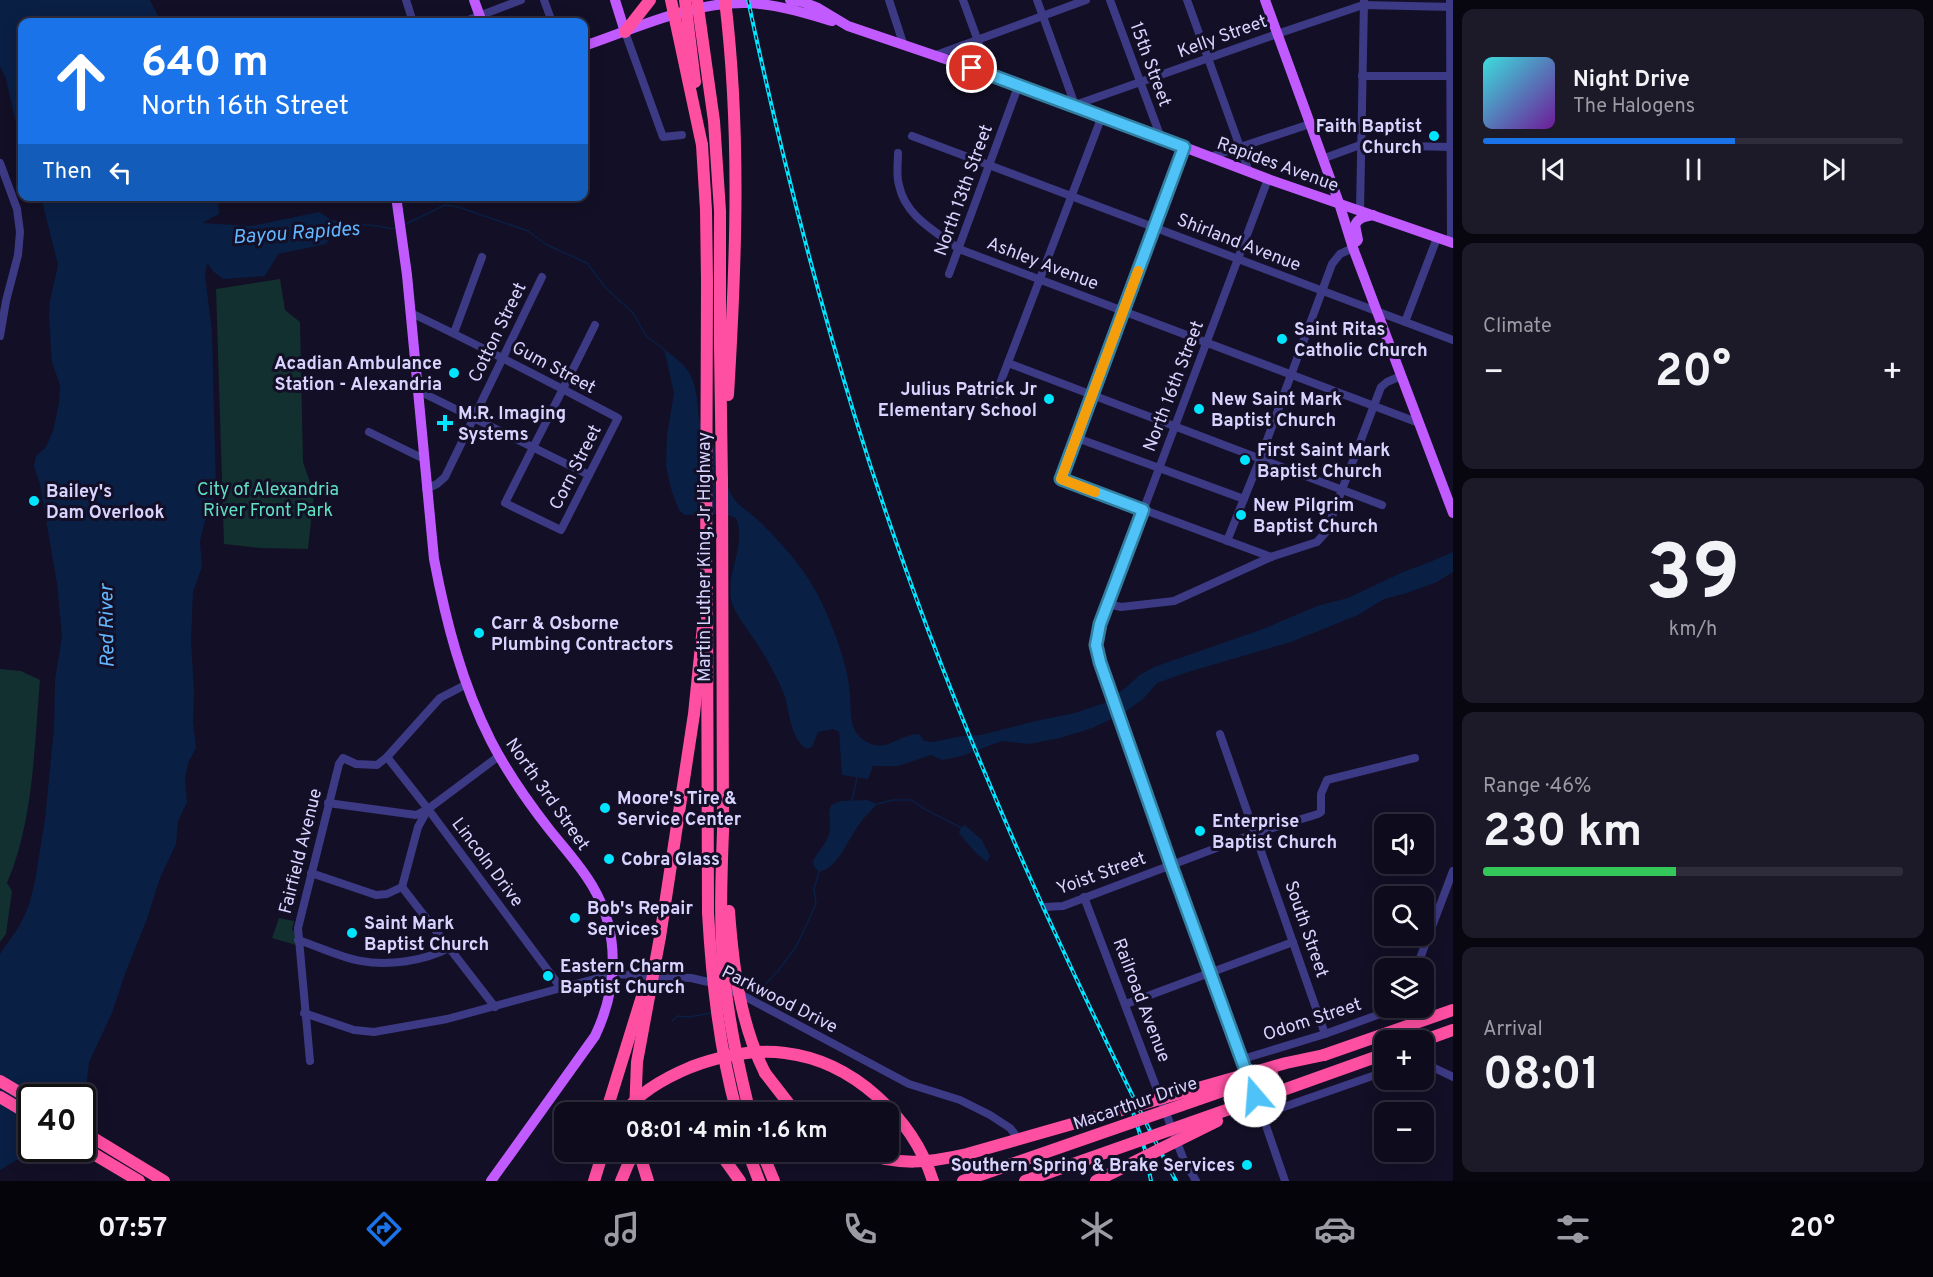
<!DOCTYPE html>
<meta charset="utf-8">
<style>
:root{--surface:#0e0b1c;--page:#1c1929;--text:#f1f3f6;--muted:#9b9ba3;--line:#2e2b3b;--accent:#1a73e8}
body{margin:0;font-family:Overpass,sans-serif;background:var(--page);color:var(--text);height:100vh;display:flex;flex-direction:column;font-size:22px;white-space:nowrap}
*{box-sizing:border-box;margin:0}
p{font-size:20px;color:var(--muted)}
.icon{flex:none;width:33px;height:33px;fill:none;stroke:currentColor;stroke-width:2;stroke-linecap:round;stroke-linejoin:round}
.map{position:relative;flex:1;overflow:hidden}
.side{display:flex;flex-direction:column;gap:9px;padding:9px;background:#08060f;width:480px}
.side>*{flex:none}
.hud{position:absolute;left:18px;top:18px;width:570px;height:183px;border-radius:12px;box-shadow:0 3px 15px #0003,0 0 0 2px var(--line);background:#1a73e8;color:#fff;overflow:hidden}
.buttons{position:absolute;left:1374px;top:814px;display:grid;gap:12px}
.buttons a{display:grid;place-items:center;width:60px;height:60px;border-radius:12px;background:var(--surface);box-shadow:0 3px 15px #0003,0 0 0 2px var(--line);font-size:30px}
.speed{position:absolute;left:18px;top:1084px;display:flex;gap:12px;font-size:30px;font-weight:700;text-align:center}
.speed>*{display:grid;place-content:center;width:78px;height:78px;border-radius:50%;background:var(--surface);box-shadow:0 3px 15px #0003,0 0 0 2px var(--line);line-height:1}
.speed .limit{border:3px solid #111;border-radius:9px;background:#fff;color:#111}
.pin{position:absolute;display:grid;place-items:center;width:51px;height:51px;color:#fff;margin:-26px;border:3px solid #fff;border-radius:50%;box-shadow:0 2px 6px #0007}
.me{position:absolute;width:66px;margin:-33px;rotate:342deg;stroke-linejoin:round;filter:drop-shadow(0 0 4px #0008)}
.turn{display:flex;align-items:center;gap:21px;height:126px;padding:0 24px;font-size:27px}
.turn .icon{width:78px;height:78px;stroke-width:2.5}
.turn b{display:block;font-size:42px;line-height:51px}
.then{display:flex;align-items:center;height:57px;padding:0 24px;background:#0003;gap:12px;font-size:22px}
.big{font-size:45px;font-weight:700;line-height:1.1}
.side .card{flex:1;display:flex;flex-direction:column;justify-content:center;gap:9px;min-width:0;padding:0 21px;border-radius:12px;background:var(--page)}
.side .dial{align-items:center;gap:0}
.dial b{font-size:78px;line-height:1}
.song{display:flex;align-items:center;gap:18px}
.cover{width:72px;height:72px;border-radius:9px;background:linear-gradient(135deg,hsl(180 70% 55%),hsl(280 70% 35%))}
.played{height:6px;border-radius:3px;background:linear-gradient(90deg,var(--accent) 60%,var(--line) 60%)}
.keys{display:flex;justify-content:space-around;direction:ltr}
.heat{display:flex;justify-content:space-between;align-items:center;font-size:33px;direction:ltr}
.charge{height:9px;border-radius:4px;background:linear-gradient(90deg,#34c759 46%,var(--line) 0)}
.trip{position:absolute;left:554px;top:1102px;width:345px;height:60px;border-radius:12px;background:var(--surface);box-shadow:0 3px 15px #0003,0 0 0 2px var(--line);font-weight:700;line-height:60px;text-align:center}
.tab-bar{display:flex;height:96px;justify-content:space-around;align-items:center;background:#06040b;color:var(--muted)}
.tab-bar .icon{width:42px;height:42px}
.tab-bar .selected{color:var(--accent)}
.tab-bar b{font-size:27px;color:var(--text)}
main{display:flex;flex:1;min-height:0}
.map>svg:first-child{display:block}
.green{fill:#12302f}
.water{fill:#0a1f44}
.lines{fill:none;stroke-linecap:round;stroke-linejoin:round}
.stream{stroke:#0a1f44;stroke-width:1.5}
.minor{stroke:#3d3a85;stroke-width:8}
.major{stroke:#c25bff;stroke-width:10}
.highway{stroke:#ff4fa3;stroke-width:12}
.rail-casing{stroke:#00e5ff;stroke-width:4}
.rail{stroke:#130f26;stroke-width:1.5;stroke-dasharray:4.5;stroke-linecap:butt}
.highway-bridge{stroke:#ff4fa3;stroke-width:12}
.route-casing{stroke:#337fa1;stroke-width:15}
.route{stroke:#4fc3f7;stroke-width:10}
.slow{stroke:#f59e0b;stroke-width:10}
.poi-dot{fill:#00e5ff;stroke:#130f26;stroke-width:2}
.labels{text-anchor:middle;stroke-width:6;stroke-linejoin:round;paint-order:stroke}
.street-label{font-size:18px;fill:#d9d4ff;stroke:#130f26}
.poi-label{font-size:18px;font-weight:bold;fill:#d9d4ff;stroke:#130f26;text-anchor:start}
.park-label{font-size:18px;fill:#5fe0c0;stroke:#130f26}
.water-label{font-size:20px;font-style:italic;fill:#62b6ff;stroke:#130f26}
</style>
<main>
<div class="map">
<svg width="1453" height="1181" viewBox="0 0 1453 1181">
<rect width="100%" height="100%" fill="#130f26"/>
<!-- green -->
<g class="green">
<path d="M280 279 285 310 300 322 303 462 314 494 308 549 260 548 224 544 216 289Z"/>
<path d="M0 669 21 671 40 680C34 747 34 820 7 883L12 891 6 934 0 942Z"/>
<path d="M279 918 294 921 292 930 296 931V945L272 938Z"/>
</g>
<!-- water -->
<g class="water">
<path d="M0 0H150L161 22H22V140L14 115 6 79 0 66Z"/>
<path d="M41 197H218L219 214 202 223 251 226 319 212 332 220 341 221 344 233 334 234 326 244 278 254 265 276 223 279 214 272 207 263 205 275 212 332 216 492 212 506 205 521 200 541 202 567 193 592 191 641 194 691 193 722 196 748 188 763 185 779 187 802 178 821 176 844 160 878 147 919 126 971 112 1013 89 1062 87 1082 83 1090 70 1098H32L31 1145 17 1160 0 1170V954L20 925 29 905 35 881 45 819 54 728 55 680 62 636 57 584 40 484 34 466 36 456 46 447 53 431 59 403 60 385 52 362 49 317 50 301 58 265Z"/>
<path d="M664 349C686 366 693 371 697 399 698 406 698 415 700 422 704 432 712 440 716 449 723 466 724 485 735 500 741 508 752 514 759 521 782 543 806 570 820 599 833 626 848 665 850 694 851 708 849 727 860 737 883 758 899 733 919 734L924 741 933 742 962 736 981 735 1040 720 1075 713 1104 703 1125 688 1141 674 1154 667 1263 629 1317 606 1348 598 1403 572 1430 562 1453 552V572L1437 582 1407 593 1384 599 1358 615 1291 642 1188 672 1157 683 1144 698 1123 714 1092 728 1060 738 1029 744 1002 741 962 756 942 760 931 755 898 766H873L868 779 842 775 839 732 833 729 818 732 812 747 806 749C787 734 791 707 781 687 773 669 762 651 751 635 744 624 733 611 731 599 726 571 747 545 736 518L725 514 685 515 679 510 672 492 666 466 667 435 674 393Z"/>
<path d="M867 800 877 804C871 811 863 818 858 826 847 841 839 867 819 872L814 866 813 861C818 851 829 841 830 830 831 819 827 816 831 805L841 801Z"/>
<path d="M965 825 982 840 990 856 987 862 976 853 959 833 961 828Z"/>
</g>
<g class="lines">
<!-- stream -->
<g class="stream">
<path d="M404 225 445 205 458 207 528 231 547 245 587 263 605 287 633 313 646 336 664 349"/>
<path d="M343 227C354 225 366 224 378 226 385 227 390 230 397 228"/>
<path d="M852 800 857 778"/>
<path d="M877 804 893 800H912C926 812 944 818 961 828"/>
<path d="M750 995 762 988 778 971 797 945 816 904 814 889 819 872"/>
<path d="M672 1021 678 1016 689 1017 711 1013"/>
</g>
<!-- minor -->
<g class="minor">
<path d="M406 0 413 22"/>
<path d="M544 0 552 22"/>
<path d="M889 0 903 43"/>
<path d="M963 0 990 74"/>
<path d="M1037 0 1075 105 1277 34 1363 5 1453 7"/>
<path d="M1110 0 1161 138"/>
<path d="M1187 0 1249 172"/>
<path d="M1450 0 1451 243"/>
<path d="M463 22 521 0"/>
<path d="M625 32 663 137 682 135"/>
<path d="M936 55 1086 0"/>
<path d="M1362 76H1453"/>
<path d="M584 109V110"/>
<path d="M912 136 1453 340"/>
<path d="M1184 147 1061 479 1271 557"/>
<path d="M898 153C898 163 896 175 899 185 905 216 935 231 959 249L1419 423"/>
<path d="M1210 157 1310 124"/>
<path d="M1322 159 1360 145 1453 147"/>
<path d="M0 163 17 209 20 232 18 255 6 301 0 336"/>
<path d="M1268 179 1108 604C1100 626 1095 639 1100 662L1171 865 1243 1059 1285 1181"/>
<path d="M1360 211 1364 1"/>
<path d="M949 274 1019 84"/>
<path d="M411 313C481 346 549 382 618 418L561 530 505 503C535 443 566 384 595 325"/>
<path d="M1405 322 1437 238"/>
<path d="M454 333 482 257"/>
<path d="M1008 363 1382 505"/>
<path d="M419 391 589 475"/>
<path d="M996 394 1102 116"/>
<path d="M369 432 424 459"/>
<path d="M1077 438 1244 499"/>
<path d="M426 489 437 484 445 477 542 277"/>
<path d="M1227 541 1260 459 1332 264 1340 254 1353 248"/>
<path d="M1108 604 1121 607 1174 601 1271 557 1317 542 1326 532 1381 387 1387 382 1401 376"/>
<path d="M1220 734 1325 1034"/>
<path d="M387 757 428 809 561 988"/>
<path d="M328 803 416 815 428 809"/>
<path d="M311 873 376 895 387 894 402 887"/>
<path d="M402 887 418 827 428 809 499 756"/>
<path d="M402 887 495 1007"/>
<path d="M1084 897 1183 1158 1196 1181"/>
<path d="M1045 907 1063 906 1256 833 1318 814 1321 812V794L1327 780 1415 758"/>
<path d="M298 940C317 946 342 958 361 961 389 966 424 961 449 948"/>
<path d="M1416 969 1453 871"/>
<path d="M1126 1004 1293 942"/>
<path d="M304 1013 354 1030 374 1032 447 1019 613 974 691 978 717 984 744 996 909 1084 960 1100 990 1115 1010 1128 1014 1133"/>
<path d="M1243 1059 1325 1034 1383 1013 1390 1008"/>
<path d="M310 1061 298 928 339 764 343 758 356 764 377 765 387 757 440 698 467 684"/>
<path d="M1424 1063 1453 1077"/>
<path d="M1261 1115 1384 1072"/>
</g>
<!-- major -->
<g class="major">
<path d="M474 0 482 22"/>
<path d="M615 0 625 32"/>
<path d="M790 0 803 2 818 8 848 26 1019 84 1268 179 1453 243"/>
<path d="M1265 0 1339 203 1353 248 1453 513"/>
<path d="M584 46C637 28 690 2 747 3 776 4 805 13 832 21"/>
<path d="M396 196 407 275 434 559C446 622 462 684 491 741 507 772 528 802 549 829 564 848 581 866 593 887 620 933 618 988 595 1036L491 1181"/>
<path d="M1356 242 1358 240 1355 225C1359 217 1365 217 1373 215"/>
</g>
<!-- highway -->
<g class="highway">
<path d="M625 32 650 0"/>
<path d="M702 145 706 210 707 280 706 597"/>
<path d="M722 480 723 831"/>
<path d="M660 937 694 714 703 626"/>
<path d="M1422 1041 1453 1030"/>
<path d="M1324 1055 1453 1010"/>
<path d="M765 1073 796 1113"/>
<path d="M0 1081 32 1100"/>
<path d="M1269 1095 1384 1054"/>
<path d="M0 1097 32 1116"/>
<path d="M624 1113C640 1091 667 1077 691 1067 721 1056 754 1049 785 1053 853 1061 913 1118 933 1181"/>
<path d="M82 1131 164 1181"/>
<path d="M82 1147 139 1181"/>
<path d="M639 1152 648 1181"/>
<path d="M717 1152 725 1160 740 1181"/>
<path d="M748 1152 759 1181"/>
<path d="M762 1152 774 1181"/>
<path d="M594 1181 603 1152"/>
<path d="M621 1181 629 1162 638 1152"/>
</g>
<defs>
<g id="rail">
<path d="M748 0C778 141 813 280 855 417 914 609 990 795 1075 976 1108 1045 1140 1114 1176 1181"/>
<path d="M1131 1106 1145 1150 1151 1181"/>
</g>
</defs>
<!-- rail casing -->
<use href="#rail" class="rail-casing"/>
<!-- rail -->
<use href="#rail" class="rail"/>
<!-- highway-bridge -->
<g class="highway-bridge">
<path d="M671 0 702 145"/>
<path d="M685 0 695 82"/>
<path d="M697 0 714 121 720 211V348L722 480"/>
<path d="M725 0C741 132 736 263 728 395"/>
<path d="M707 588 708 913C712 981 719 1047 737 1113"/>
<path d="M723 831C721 884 719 938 726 992 731 1033 740 1073 750 1113"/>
<path d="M729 911C733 966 740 1023 765 1073"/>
<path d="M608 1106 644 990"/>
<path d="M635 1113 637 1062 660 937"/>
<path d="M861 1152C899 1166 928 1163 967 1154L1286 1063 1324 1055"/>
<path d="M963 1181 1272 1074"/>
<path d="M1025 1181 1269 1095"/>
<path d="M1096 1181 1217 1121"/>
</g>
</g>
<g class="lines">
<defs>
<path id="route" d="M972 68 1184 147 1061 479 1143 510 1100 624 1096 645 1100 662 1171 865 1255 1096"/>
</defs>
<!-- route casing -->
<use href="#route" class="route-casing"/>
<!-- route -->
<use href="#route" class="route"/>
<!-- slow -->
<path class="slow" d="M1095 492 1061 479 1138 271"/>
</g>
<!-- markers -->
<g class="poi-dot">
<circle cx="1434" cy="136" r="6"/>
<circle cx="1282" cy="339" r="6"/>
<circle cx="454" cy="373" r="6"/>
<circle cx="1049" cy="399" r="6"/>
<circle cx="1199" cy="409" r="6"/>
<path d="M442 414h6v6h6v6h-6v6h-6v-6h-6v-6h6z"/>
<circle cx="1245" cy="460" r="6"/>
<circle cx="34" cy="501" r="6"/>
<circle cx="1241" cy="515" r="6"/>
<circle cx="479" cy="633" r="6"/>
<circle cx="605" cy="808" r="6"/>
<circle cx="1200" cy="831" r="6"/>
<circle cx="609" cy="859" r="6"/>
<circle cx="575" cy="918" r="6"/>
<circle cx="352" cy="933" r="6"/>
<circle cx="548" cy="976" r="6"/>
<circle cx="1247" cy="1165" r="6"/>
</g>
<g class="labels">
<!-- street labels -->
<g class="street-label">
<text transform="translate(1222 36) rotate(-20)" y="6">Kelly Street</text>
<text transform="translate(1151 64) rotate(70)" y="6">15th Street</text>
<text transform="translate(1278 164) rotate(20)" y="6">Rapides Avenue</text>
<text transform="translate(963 190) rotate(-70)" y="6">North 13th Street</text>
<text transform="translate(1239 242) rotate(21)" y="6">Shirland Avenue</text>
<text transform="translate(1043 263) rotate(21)" y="6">Ashley Avenue</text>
<text transform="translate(497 332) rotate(-64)" y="6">Cotton Street</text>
<text transform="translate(554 367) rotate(28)" y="6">Gum Street</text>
<text transform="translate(1173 386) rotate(-69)" y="6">North 16th Street</text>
<text transform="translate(575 467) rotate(-63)" y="6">Corn Street</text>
<text transform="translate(704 557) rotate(-90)" y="6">Martin Luther King, Jr Highway</text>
<text transform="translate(548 794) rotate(55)" y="6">North 3rd Street</text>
<text transform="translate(300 851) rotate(-76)" y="6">Fairfield Avenue</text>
<text transform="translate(488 862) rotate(53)" y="6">Lincoln Drive</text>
<text transform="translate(1101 873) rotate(-20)" y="6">Yoist Street</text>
<text transform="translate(1307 929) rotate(71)" y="6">South Street</text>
<text transform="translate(780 999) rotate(27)" y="6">Parkwood Drive</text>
<text transform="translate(1142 1000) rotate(69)" y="6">Railroad Avenue</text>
<text transform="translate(1312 1019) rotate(-18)" y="6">Odom Street</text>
<text transform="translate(1135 1103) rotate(-19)" y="6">Macarthur Drive</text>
</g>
<!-- poi labels -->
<g class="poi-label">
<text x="1422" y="132" text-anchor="end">Faith Baptist<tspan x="1422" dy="21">Church</tspan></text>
<text x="1294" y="335">Saint Ritas<tspan x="1294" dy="21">Catholic Church</tspan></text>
<text x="442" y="369" text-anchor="end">Acadian Ambulance<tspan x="442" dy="21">Station - Alexandria</tspan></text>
<text x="1037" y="395" text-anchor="end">Julius Patrick Jr<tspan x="1037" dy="21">Elementary School</tspan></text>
<text x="1211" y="405">New Saint Mark<tspan x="1211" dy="21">Baptist Church</tspan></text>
<text x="458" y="419">M.R. Imaging<tspan x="458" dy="21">Systems</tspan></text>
<text x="1257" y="456">First Saint Mark<tspan x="1257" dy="21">Baptist Church</tspan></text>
<text x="46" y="497">Bailey's<tspan x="46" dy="21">Dam Overlook</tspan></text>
<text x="1253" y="511">New Pilgrim<tspan x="1253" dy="21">Baptist Church</tspan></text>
<text x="491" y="629">Carr &amp; Osborne<tspan x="491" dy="21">Plumbing Contractors</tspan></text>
<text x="617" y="804">Moore's Tire &amp;<tspan x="617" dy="21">Service Center</tspan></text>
<text x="1212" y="827">Enterprise<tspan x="1212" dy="21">Baptist Church</tspan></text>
<text x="621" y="865">Cobra Glass</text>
<text x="587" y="914">Bob's Repair<tspan x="587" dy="21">Services</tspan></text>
<text x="364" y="929">Saint Mark<tspan x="364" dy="21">Baptist Church</tspan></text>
<text x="560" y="972">Eastern Charm<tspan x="560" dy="21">Baptist Church</tspan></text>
<text x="1235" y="1171" text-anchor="end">Southern Spring &amp; Brake Services</text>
</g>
<!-- park labels -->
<g class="park-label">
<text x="268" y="495">City of Alexandria<tspan x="268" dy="21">River Front Park</tspan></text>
</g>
<!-- water labels -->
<g class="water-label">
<text transform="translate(296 232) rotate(-4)" y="7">Bayou Rapides</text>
<text transform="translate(106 626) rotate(-91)" y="7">Red River</text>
</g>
</g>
</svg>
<div class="buttons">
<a><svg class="icon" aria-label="sound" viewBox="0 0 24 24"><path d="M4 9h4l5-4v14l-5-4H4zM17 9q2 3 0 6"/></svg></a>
<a><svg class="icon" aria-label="search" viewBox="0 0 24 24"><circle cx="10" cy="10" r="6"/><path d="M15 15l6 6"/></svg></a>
<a><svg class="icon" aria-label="layers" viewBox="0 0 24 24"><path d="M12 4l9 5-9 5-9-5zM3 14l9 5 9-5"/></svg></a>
<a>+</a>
<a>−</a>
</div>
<div class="speed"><div class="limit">40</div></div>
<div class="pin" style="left:972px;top:68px;background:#d93025"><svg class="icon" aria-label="arrive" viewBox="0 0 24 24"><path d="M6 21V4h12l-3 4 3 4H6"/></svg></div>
<svg class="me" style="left:1255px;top:1096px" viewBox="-20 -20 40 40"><circle r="19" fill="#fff"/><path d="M0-13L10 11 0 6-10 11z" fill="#4fc3f7"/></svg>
<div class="trip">08:01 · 4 min · 1.6 km</div>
<div class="hud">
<div class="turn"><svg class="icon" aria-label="ahead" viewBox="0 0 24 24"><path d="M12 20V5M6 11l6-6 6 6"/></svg><div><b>640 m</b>North 16th Street</div></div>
<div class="then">Then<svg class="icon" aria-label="left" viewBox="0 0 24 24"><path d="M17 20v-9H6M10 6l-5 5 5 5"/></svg></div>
</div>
</div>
<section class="side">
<div class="card">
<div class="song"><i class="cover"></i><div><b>Night Drive</b><p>The Halogens</p></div></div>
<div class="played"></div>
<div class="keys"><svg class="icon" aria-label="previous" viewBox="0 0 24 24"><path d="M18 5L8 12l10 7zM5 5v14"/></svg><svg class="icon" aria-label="pause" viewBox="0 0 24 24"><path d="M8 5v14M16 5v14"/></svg><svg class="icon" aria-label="next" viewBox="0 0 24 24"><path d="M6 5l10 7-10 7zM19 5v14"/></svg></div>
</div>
<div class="card"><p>Climate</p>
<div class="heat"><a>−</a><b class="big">20°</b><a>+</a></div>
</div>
<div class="card dial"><b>39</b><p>km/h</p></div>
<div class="card"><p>Range · 46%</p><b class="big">230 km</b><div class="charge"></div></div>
<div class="card"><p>Arrival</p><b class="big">08:01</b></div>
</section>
</main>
<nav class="tab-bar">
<b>07:57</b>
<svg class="icon selected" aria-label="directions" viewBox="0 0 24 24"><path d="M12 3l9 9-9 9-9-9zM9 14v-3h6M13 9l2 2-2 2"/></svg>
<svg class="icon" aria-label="music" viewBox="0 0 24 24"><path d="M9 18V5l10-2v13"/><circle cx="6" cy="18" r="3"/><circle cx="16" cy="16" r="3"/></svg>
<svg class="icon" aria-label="phone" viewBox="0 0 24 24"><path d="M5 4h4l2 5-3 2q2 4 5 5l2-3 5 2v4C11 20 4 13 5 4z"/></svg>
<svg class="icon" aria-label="climate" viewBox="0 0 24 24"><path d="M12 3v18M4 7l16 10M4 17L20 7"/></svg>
<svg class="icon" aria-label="car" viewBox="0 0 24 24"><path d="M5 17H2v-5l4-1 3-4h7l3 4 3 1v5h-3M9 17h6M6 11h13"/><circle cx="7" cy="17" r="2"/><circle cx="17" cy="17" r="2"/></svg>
<svg class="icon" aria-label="filters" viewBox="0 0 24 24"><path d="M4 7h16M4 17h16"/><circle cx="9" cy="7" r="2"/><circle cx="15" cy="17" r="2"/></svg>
<b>20°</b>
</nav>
